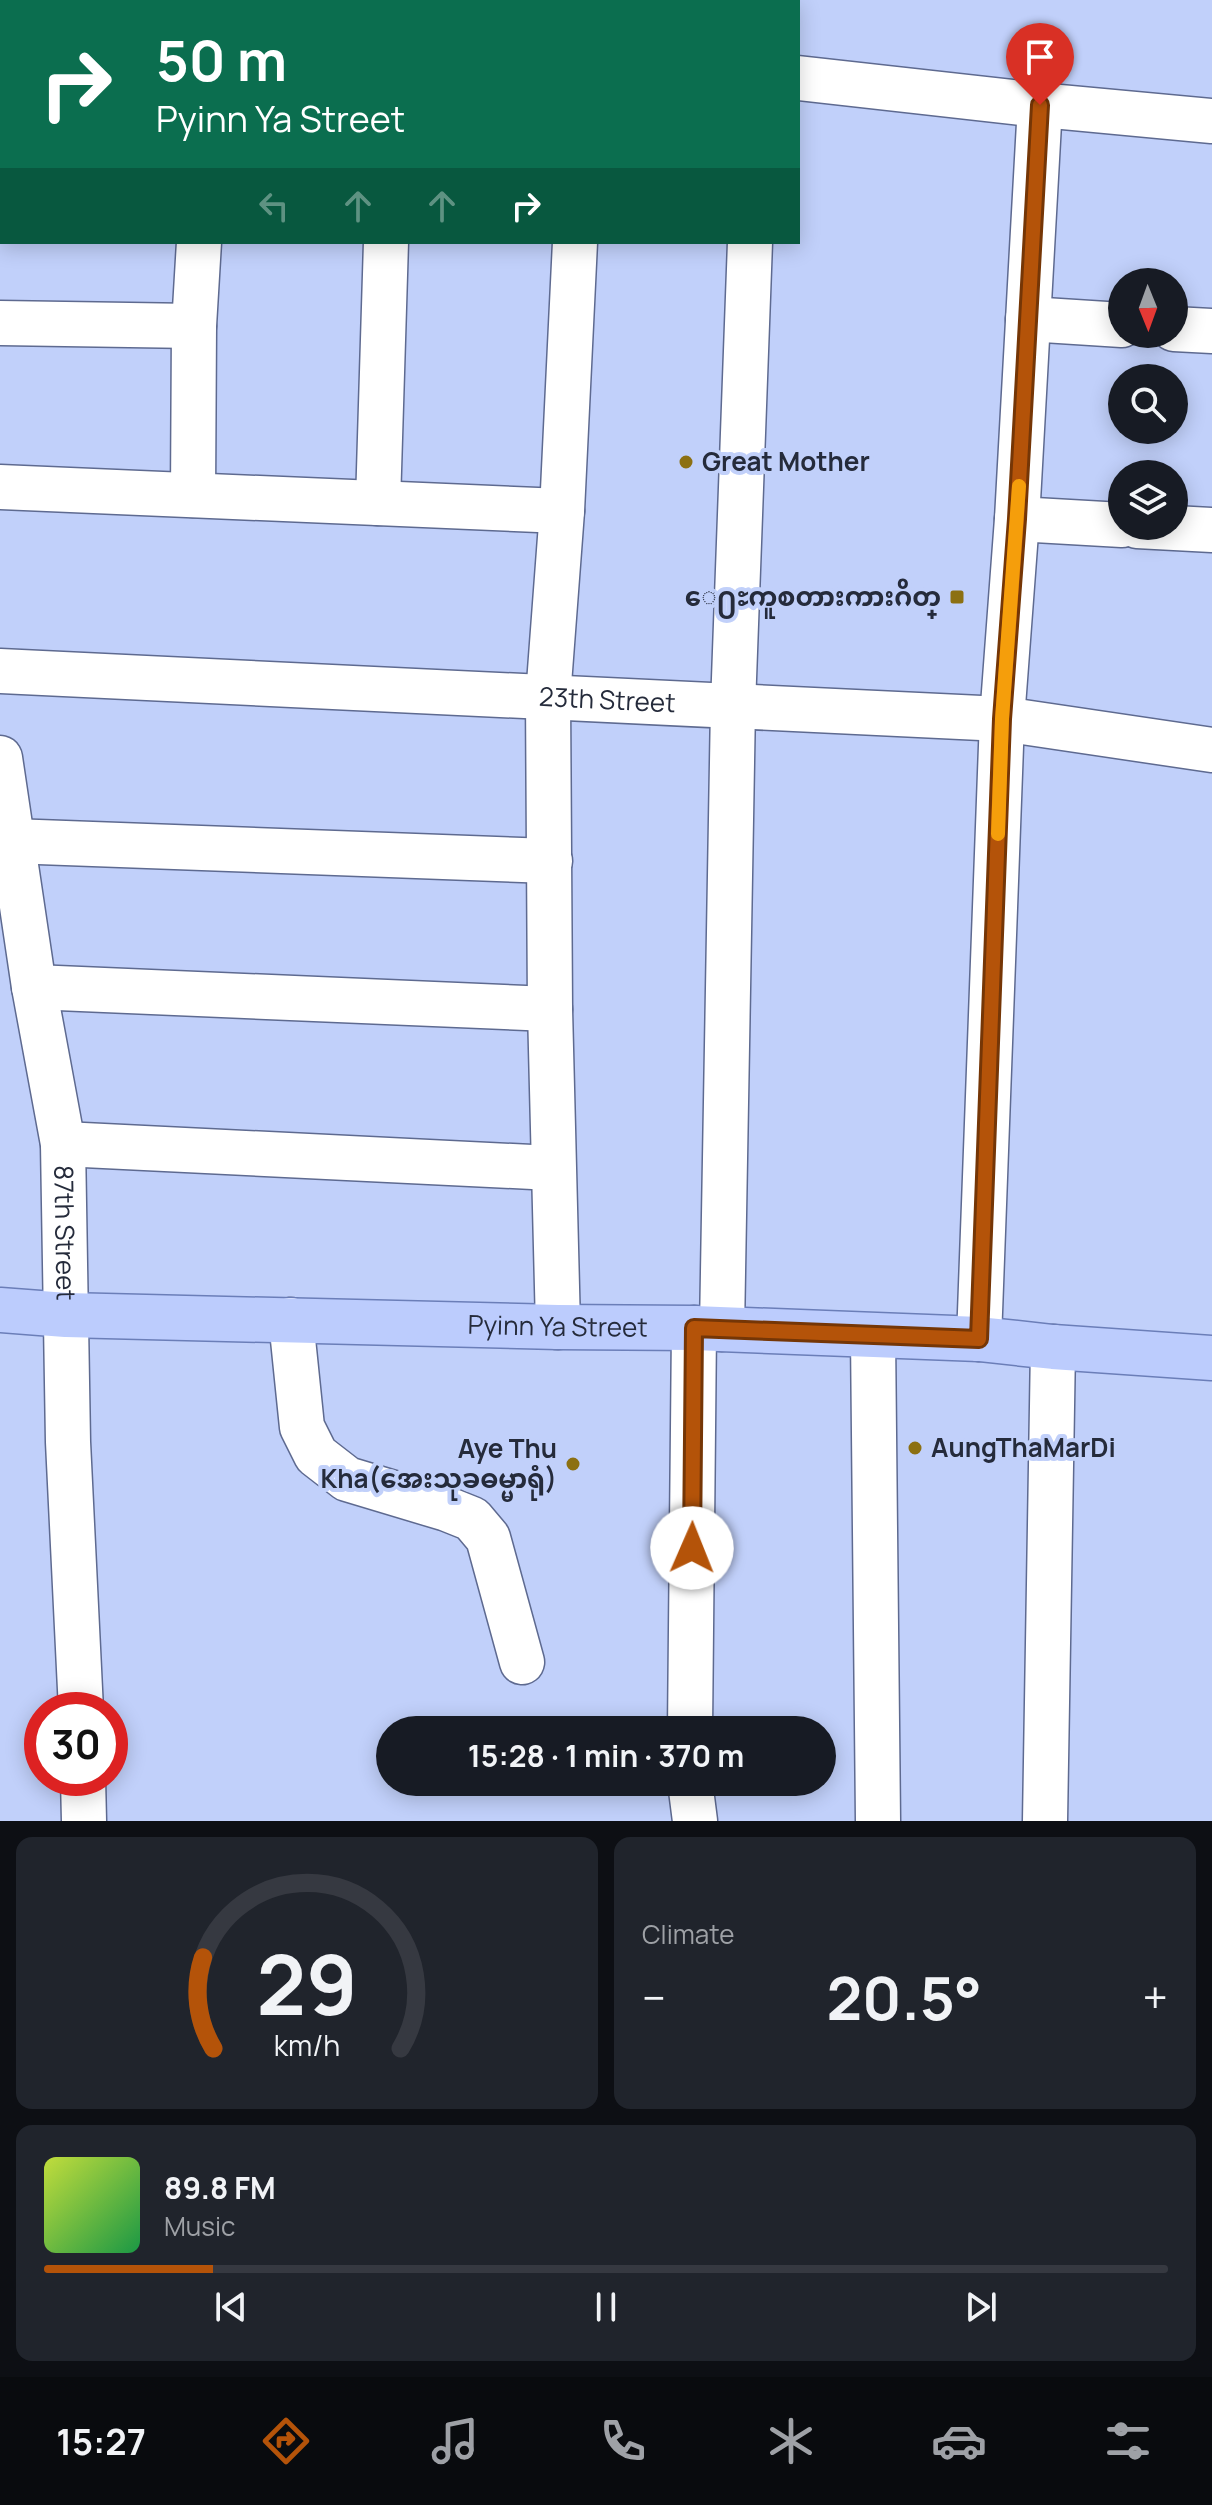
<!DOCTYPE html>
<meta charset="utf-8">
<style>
:root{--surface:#171b24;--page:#20242c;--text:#f1f3f6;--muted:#9ea1a6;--line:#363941;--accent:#b45309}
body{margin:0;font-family:Manrope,"Noto Sans Myanmar",sans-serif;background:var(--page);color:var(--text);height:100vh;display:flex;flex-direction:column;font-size:30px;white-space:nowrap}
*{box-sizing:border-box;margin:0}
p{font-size:26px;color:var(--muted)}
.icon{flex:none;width:44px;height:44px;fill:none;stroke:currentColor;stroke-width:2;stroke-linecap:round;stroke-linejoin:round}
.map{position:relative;height:1821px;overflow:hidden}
.side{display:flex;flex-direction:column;gap:16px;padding:16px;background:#0d0f14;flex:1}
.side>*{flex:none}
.hud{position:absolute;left:0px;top:0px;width:800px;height:244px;box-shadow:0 4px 20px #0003;background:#0b6e4f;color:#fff;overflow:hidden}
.needle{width:52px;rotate:179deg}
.fabs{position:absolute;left:1108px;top:268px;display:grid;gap:16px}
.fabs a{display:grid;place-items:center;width:80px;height:80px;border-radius:50%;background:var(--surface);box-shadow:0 4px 20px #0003;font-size:40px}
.speed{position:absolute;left:24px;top:1692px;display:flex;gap:16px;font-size:40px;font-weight:700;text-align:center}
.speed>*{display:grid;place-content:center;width:104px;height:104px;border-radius:50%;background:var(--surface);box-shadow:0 4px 20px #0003;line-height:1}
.speed .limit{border:12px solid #d22;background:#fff;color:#111}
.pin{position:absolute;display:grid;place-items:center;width:68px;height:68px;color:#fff;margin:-82px -34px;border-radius:50% 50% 50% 0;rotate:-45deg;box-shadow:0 0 8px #0007}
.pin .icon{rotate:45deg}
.me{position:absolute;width:88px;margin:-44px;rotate:1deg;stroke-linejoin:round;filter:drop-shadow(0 0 6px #0008)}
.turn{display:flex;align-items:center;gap:28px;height:168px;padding:0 24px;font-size:36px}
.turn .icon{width:104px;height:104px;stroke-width:2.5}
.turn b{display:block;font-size:56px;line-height:68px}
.lanes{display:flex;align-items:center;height:76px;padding:0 24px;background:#0003;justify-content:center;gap:40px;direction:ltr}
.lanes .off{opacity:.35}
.big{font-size:60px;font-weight:700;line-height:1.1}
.side .widget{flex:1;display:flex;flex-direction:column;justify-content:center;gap:12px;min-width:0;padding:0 28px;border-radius:16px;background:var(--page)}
.side .dial{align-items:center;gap:0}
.dial svg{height:208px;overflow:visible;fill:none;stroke:var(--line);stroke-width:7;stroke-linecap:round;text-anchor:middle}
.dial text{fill:var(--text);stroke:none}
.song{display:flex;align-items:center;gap:24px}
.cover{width:96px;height:96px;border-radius:12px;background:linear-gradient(135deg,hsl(70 70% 55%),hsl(140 70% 35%))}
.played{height:8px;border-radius:4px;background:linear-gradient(90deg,var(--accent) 15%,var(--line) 15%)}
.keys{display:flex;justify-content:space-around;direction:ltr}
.heat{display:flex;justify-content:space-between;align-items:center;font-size:44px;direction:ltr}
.side .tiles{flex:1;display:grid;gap:16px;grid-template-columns:1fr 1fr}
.widget:last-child{grid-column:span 2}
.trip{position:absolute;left:376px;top:1716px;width:460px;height:80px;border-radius:40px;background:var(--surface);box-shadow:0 4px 20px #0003;font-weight:700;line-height:80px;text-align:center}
.tab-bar{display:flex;height:128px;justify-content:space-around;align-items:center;background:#090b0e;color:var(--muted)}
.tab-bar .icon{width:56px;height:56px}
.tab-bar .selected{color:var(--accent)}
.tab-bar b{font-size:36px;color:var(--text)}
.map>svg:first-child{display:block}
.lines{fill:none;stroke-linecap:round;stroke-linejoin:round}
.minor-casing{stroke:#5e6a90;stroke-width:47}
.major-casing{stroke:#6b7eb8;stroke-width:47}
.minor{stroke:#fff;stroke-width:44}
.major{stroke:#bcccfd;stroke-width:44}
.route-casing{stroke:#753606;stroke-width:20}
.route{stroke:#b45309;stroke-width:14}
.slow{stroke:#f59e0b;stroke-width:14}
.poi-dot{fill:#8c7012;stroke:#c1d0fa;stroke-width:3}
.labels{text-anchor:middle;stroke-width:8;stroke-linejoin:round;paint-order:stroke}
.poi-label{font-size:26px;font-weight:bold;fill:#252b3b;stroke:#c1d0fa;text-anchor:start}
.street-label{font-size:26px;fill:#252b3b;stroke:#c1d0fa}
</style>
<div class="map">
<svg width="1212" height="1821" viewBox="0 0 1212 1821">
<rect width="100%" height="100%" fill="#c1d0fa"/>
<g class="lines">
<defs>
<g id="minor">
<path d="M208 2V0"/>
<path d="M591 2 592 0"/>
<path d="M798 78 1040 105 1212 121"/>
<path d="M0 142H2"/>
<path d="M1028 319 1122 325"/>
<path d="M0 323 194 326"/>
<path d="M1174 329 1212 331"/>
<path d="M0 487 562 511"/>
<path d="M193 495 194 326 199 242"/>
<path d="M378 503 386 242"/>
<path d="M1017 519 1122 525"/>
<path d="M1137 526 1212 530"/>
<path id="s1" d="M0 671 1002 719 1212 750"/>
<path id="s2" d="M0 758 34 987 63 1144 68 1442 81 1710"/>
<path d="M11 841 550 861"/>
<path d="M34 987 550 1009"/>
<path d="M63 1144 552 1168"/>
<path d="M291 1320 302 1427 316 1455 347 1479 447 1509 472 1519 488 1538 522 1662"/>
<path d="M558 1327 550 1009 548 697 562 511 575 242"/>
<path d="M722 1329 733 706 750 242"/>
<path d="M873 1336 878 1821"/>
<path d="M979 1339 1002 719 1017 519 1040 105"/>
<path d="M690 1730 694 1328"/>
<path d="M83 1778 84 1821"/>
<path d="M690 1782 695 1821"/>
<path d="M1045 1821 1053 1347"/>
</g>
<g id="major">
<path id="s3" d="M0 1310 66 1315 558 1327 694 1328 979 1339 1053 1347 1212 1358"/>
</g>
</defs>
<!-- minor casing -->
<use href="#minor" class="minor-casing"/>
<!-- major casing -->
<use href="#major" class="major-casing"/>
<!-- minor -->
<use href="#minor" class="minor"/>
<!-- major -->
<use href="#major" class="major"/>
</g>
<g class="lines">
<defs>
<path id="route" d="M692 1548 694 1328 979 1339 1002 719 1017 519 1040 105"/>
</defs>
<!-- route casing -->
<use href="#route" class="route-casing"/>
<!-- route -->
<use href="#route" class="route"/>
<!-- slow -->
<path class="slow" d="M998 834 1002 719 1019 486"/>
</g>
<!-- markers -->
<g class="poi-dot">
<circle cx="686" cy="462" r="8"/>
<rect x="949" y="589" width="16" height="16" rx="4"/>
<circle cx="915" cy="1448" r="8"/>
<circle cx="573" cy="1464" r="8"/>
</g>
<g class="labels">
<!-- poi labels -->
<g class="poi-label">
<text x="702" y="471">Great Mother</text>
<text x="941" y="606" text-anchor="end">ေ႐ႊကူစတားကားဂိတ္</text>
<text x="931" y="1457">AungThaMarDi</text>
<text x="557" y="1458" text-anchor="end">Aye Thu<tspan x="557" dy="30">Kha(အေးသုခဓမ္မာရုံ)</tspan></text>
</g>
<!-- street labels -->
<g class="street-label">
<text dy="9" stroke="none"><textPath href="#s1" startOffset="608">23th Street</textPath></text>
<text dy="9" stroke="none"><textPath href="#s2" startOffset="480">87th Street</textPath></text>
<text dy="9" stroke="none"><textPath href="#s3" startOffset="558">Pyinn Ya Street</textPath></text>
</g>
</g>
</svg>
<div class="fabs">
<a><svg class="needle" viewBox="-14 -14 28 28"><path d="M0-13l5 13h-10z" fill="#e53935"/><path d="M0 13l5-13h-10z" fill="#9ea1a6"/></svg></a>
<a><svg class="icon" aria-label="search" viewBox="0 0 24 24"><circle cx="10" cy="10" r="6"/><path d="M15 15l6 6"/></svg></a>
<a><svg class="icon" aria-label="layers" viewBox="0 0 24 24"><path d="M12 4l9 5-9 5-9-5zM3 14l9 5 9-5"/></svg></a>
</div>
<div class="speed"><div class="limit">30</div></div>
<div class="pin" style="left:1040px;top:105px;background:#d93025"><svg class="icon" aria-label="arrive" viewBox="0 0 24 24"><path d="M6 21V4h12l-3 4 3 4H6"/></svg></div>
<svg class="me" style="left:692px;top:1548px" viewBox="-20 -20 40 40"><circle r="19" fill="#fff"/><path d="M0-13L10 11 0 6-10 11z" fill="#b45309"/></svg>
<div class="trip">15:28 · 1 min · 370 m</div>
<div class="hud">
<div class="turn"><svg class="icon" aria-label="right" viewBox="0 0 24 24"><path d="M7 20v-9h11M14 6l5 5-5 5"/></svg><div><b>50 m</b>Pyinn Ya Street</div></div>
<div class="lanes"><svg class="icon off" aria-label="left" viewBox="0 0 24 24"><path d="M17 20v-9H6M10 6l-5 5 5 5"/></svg><svg class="icon off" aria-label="ahead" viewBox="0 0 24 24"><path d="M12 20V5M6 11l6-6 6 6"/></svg><svg class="icon off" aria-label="ahead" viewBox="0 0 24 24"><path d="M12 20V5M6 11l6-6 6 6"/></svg><svg class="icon" aria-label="right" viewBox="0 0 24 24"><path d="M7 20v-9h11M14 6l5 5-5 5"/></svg></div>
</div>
</div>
<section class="side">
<div class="tiles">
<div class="widget dial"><svg viewBox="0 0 100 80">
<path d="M14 69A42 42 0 1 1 86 69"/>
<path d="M14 69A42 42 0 0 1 10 34" stroke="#b45309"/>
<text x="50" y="56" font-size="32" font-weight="700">29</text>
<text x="50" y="72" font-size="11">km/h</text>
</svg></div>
<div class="widget"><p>Climate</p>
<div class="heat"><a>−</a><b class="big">20.5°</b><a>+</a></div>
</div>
<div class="widget">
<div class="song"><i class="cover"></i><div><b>89.8 FM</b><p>Music</p></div></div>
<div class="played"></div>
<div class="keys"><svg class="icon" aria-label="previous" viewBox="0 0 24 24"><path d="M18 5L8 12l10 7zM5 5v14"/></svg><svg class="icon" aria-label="pause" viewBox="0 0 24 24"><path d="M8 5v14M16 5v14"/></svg><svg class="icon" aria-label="next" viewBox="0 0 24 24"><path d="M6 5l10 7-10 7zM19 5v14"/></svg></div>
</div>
</div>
</section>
<nav class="tab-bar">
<b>15:27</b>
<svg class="icon selected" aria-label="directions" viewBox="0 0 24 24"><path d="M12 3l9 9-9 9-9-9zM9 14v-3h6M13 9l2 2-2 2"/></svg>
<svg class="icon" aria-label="music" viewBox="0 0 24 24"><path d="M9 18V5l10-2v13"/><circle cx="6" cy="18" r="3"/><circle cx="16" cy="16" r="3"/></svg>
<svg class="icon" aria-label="phone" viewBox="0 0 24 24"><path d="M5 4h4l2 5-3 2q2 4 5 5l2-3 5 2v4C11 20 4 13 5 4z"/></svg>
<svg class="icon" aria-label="climate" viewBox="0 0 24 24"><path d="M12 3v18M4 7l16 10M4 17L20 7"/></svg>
<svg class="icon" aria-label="car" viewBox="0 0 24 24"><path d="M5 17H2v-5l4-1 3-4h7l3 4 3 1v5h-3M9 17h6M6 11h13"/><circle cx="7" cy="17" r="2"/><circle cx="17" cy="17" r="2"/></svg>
<svg class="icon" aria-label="filters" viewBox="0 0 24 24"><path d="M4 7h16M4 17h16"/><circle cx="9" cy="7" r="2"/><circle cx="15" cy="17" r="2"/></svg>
</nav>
